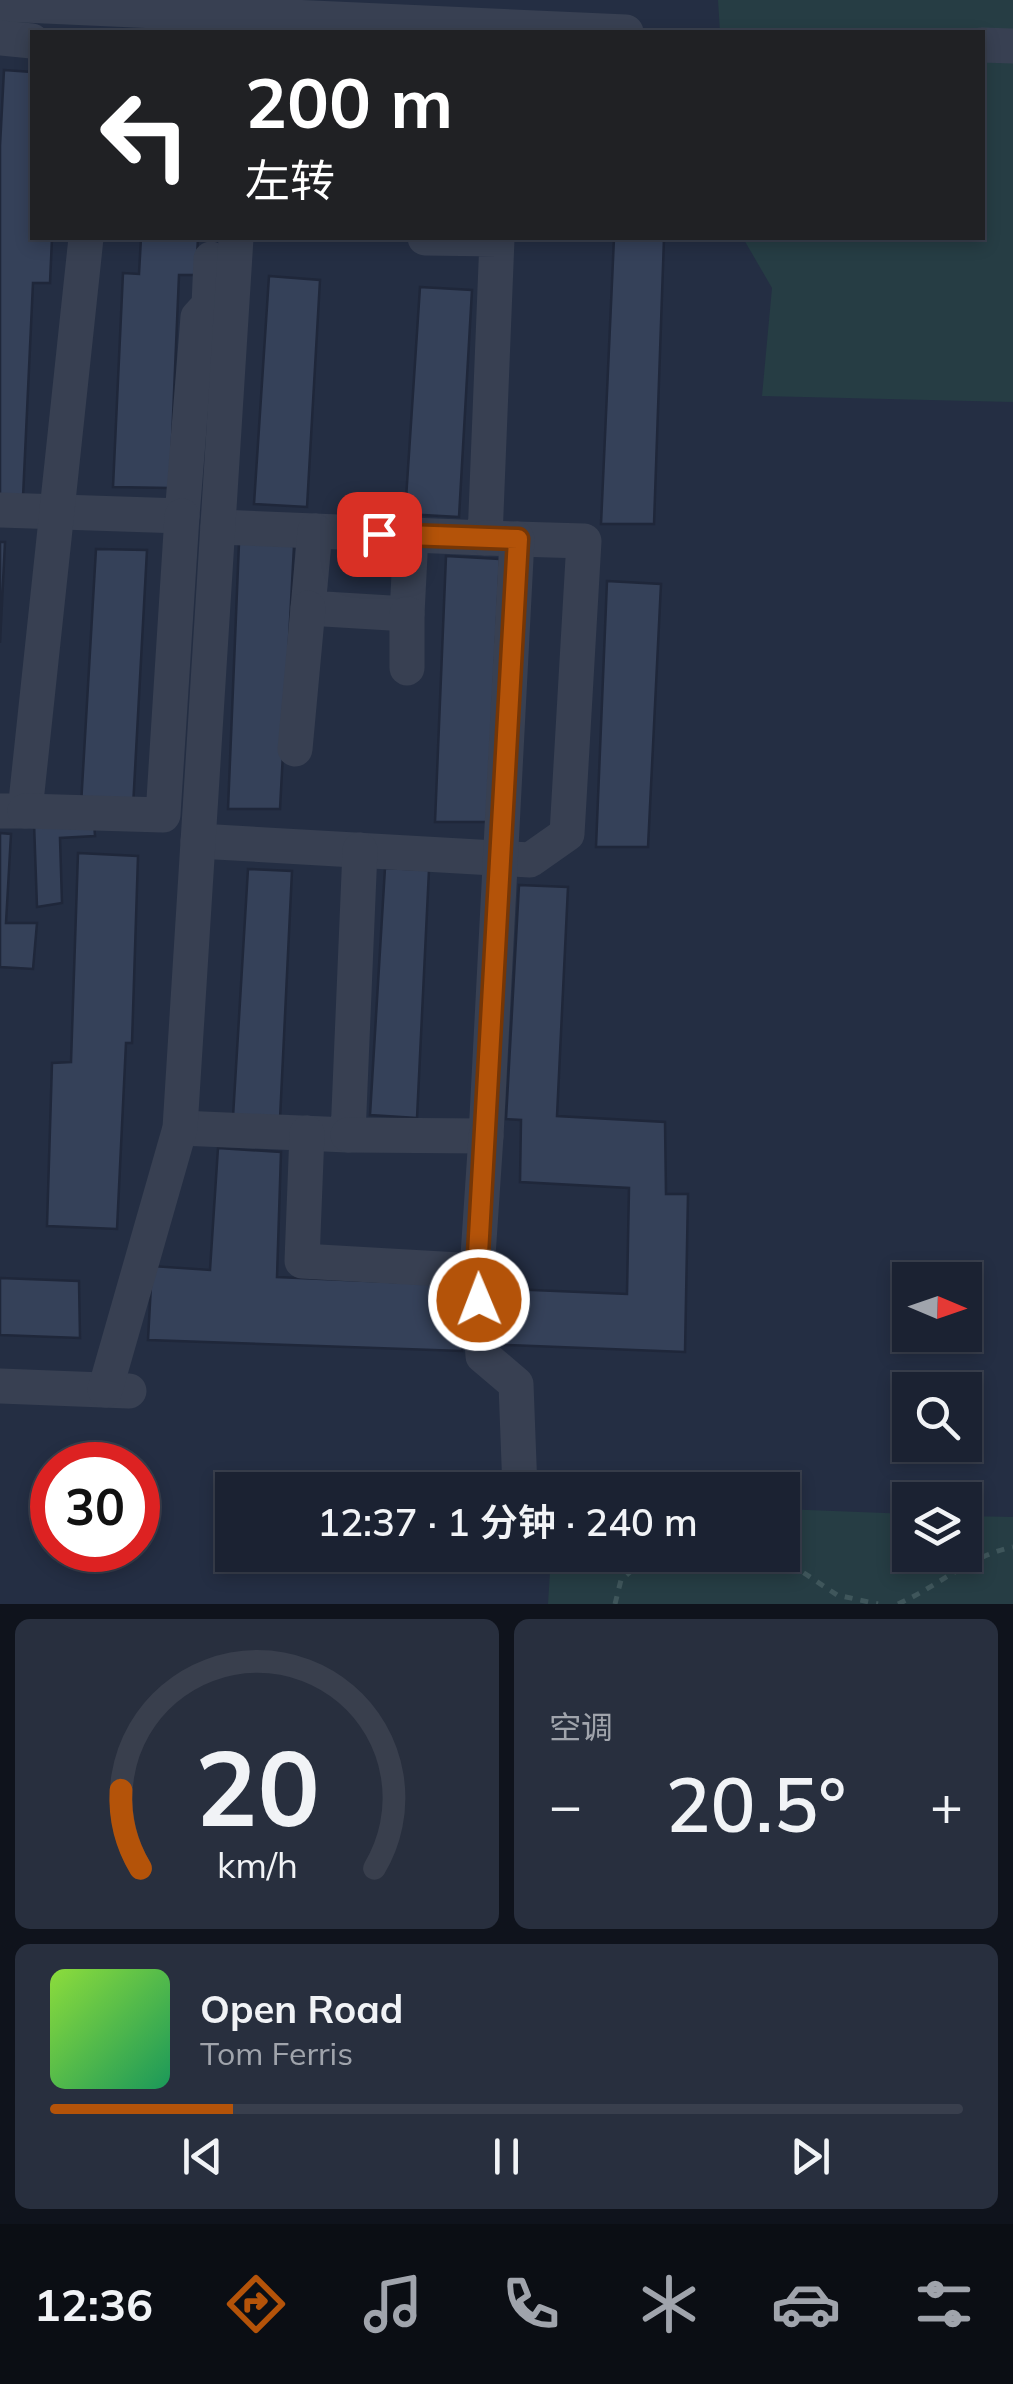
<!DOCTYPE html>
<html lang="zh">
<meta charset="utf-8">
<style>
:root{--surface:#1b2232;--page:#282f3e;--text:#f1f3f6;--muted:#a0a4ac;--line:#393f4d;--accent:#b45309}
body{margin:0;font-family:Mulish,"Noto Sans SC",sans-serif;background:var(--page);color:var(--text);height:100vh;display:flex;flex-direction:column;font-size:38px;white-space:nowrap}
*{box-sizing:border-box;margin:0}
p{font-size:32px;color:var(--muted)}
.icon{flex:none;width:55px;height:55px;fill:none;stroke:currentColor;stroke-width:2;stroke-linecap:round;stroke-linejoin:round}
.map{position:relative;height:1604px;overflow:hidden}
.drawer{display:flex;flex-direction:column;gap:15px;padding:15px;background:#0f131c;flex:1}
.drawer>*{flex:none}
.banner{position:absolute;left:30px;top:30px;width:955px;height:210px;border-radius:0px;box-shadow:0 5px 15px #0003,0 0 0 2px var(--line);background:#202124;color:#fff;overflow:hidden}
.needle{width:65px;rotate:92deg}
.buttons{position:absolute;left:892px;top:1262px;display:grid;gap:20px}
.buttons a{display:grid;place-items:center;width:90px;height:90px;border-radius:0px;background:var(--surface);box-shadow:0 5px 15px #0003,0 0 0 2px var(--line);font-size:50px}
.speed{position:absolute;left:30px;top:1442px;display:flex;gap:20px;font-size:50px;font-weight:700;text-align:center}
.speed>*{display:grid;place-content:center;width:130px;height:130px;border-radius:50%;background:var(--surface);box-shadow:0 5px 15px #0003,0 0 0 2px var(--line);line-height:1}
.speed .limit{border:15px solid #d22;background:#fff;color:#111}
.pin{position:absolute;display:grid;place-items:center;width:85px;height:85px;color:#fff;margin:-42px;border-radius:20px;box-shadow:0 5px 15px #0006}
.me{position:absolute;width:110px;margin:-55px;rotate:359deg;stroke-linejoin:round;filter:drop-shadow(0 0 8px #0008)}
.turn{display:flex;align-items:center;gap:35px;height:210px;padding:0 50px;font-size:45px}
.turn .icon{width:130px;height:130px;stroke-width:2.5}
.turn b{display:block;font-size:70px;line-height:85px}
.big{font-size:75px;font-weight:600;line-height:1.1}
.drawer .tile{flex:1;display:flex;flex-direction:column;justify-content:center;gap:15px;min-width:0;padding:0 35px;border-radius:15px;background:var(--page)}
.drawer .dial{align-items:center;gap:0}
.dial svg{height:260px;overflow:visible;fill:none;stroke:var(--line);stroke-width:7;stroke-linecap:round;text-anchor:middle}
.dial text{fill:var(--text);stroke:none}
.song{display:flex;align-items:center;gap:30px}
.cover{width:120px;height:120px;border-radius:15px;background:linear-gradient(135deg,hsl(90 70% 55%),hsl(150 70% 35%))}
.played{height:10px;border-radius:5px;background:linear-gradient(90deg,var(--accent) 20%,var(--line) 20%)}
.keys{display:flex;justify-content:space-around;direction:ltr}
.heat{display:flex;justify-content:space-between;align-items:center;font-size:55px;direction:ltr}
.drawer .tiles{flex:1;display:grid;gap:15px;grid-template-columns:1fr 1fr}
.tile:last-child{grid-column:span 2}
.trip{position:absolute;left:215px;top:1472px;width:585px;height:100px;border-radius:0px;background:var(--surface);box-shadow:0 5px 15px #0003,0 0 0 2px var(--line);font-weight:600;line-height:100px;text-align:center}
.dock{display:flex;height:160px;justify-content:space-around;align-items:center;background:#0b0e14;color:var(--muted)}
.dock .icon{width:70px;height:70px}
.dock .active{color:var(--accent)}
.dock b{font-size:45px;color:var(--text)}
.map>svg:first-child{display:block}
.green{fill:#263d44}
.building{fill:#354159;stroke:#1f273a;stroke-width:2.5}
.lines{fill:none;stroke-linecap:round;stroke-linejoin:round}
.path{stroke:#3f565b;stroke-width:5;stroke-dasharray:8 8;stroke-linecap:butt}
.minor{stroke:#384052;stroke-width:35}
.route-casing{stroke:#753606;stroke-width:25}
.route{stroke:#b45309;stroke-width:18}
</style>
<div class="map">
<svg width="1013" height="1604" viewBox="0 0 1013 1604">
<rect width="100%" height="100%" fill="#242e43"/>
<!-- green -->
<g class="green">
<path d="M718 0H1013V402L762 396 772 288 743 238H982V32H720Z"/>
<path d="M783 1509 910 1514V1555H965V1516L1013 1517V1604H548L551 1555H782Z"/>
</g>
<!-- building -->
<g class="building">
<path d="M4 70 32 72V238H52L50 283H33L23 497 0 496V146Z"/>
<path d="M141 238H198L196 275H179L170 488 113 487 123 273 139 274Z"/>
<path d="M614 238H664L654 524H601Z"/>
<path d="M269 276 320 280 307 507 254 504Z"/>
<path d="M420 287 472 290 459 517 405 514Z"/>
<path d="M0 542H5L0 643Z"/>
<path d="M239 543 294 546 280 809H228Z"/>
<path d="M96 549 147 550 133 807 81 805Z"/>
<path d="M446 556 500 559 487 822H435Z"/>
<path d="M607 581 661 584 648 847H596Z"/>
<path d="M94 822 95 836 60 838 62 903 37 907 34 823Z"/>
<path d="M0 833 11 834 6 923H37L33 969 0 967Z"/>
<path d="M78 853 138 856 132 1043H126L117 1229 47 1226 52 1063 71 1062Z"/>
<path d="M385 868 429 870 417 1118 370 1115Z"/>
<path d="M248 869 292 871 280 1119 233 1117Z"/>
<path d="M519 885 568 887 557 1116 665 1122 666 1194H688L685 1352 505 1345 508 1289 627 1294 629 1188 520 1182 521 1120 506 1119Z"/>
<path d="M218 1148 281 1152 277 1277 463 1285 462 1351 148 1340 152 1266 210 1270Z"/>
<path d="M0 1278 79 1281 80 1338 0 1335Z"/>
</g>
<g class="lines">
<!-- path -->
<g class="path">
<path d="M777 1555 837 1595 878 1604"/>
<path d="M615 1604 621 1580 649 1555"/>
<path d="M898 1604C939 1586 969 1556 1013 1547"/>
</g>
<!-- minor -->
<g class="minor">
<path d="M0 4 626 32"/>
<path d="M0 38 32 41"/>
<path d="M982 45 1013 46"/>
<path d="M0 510 182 516 198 317 209 305 211 259"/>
<path d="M218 527 485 538 497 239 425 238"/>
<path d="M315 531 308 608 407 614 411 535"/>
<path d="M407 668V614"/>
<path d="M295 749 308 608"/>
<path d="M0 811H25L86 238"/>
<path d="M25 811 163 815 182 516"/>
<path d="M198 841 530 860 567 834 584 541 485 538"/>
<path d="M180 1128 348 1135 360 850"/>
<path d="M307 1133 302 1261 477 1271"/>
<path d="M348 1135 486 1136 517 539"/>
<path d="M486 1136 477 1271 483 1356 516 1384 520 1490"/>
<path d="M0 1386 129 1391"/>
<path d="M105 1390 180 1128 236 238"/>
</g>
</g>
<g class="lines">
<defs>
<path id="route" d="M379 534 518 539 477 1272 479 1300"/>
</defs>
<!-- route casing -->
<use href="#route" class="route-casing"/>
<!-- route -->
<use href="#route" class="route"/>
</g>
</svg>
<div class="buttons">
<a><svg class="needle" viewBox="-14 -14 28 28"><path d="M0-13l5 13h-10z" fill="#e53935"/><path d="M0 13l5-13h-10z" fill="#a0a4ac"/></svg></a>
<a><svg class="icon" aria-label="search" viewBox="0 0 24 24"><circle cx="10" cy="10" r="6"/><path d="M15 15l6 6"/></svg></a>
<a><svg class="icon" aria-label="layers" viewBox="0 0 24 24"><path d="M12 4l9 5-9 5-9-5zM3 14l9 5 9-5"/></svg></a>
</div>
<div class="speed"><div class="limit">30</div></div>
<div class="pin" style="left:379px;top:534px;background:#d93025"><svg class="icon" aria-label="arrive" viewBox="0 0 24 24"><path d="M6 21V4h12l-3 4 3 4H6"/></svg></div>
<svg class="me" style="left:479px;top:1300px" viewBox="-20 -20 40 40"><circle r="17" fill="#b45309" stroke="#fff" stroke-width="3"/><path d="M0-11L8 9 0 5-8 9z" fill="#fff"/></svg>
<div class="trip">12:37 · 1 分钟 · 240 m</div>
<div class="banner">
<div class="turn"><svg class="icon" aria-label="left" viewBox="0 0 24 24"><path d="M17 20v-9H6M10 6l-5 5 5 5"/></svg><div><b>200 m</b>左转</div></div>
</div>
</div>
<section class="drawer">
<div class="tiles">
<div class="tile dial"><svg viewBox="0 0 100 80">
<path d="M14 69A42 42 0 1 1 86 69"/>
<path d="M14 69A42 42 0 0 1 8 45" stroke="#b45309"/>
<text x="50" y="56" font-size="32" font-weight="700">20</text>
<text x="50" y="72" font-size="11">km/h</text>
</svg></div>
<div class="tile"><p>空调</p>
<div class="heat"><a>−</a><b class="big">20.5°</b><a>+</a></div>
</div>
<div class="tile">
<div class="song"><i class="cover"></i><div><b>Open Road</b><p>Tom Ferris</p></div></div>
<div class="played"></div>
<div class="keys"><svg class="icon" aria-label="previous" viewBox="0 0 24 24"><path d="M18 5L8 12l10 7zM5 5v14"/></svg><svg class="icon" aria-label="pause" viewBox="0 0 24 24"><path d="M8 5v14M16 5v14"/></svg><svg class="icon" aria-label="next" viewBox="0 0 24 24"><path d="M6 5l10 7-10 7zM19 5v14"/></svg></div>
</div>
</div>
</section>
<nav class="dock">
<b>12:36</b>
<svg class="icon active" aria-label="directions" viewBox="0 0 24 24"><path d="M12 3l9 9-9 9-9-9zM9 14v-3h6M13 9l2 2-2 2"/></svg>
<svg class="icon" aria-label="music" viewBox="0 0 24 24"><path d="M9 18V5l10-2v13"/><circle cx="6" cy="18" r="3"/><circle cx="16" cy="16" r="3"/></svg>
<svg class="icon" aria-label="phone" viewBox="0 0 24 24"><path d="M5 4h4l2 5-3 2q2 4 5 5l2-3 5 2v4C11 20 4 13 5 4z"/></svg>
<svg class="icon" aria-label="climate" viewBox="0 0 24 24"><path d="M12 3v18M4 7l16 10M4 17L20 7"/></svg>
<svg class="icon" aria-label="car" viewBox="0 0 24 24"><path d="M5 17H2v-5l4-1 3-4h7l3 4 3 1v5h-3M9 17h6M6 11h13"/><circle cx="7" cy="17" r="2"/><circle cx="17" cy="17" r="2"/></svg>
<svg class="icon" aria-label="filters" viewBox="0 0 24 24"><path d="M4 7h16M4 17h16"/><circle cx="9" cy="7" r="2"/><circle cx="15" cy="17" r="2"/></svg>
</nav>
